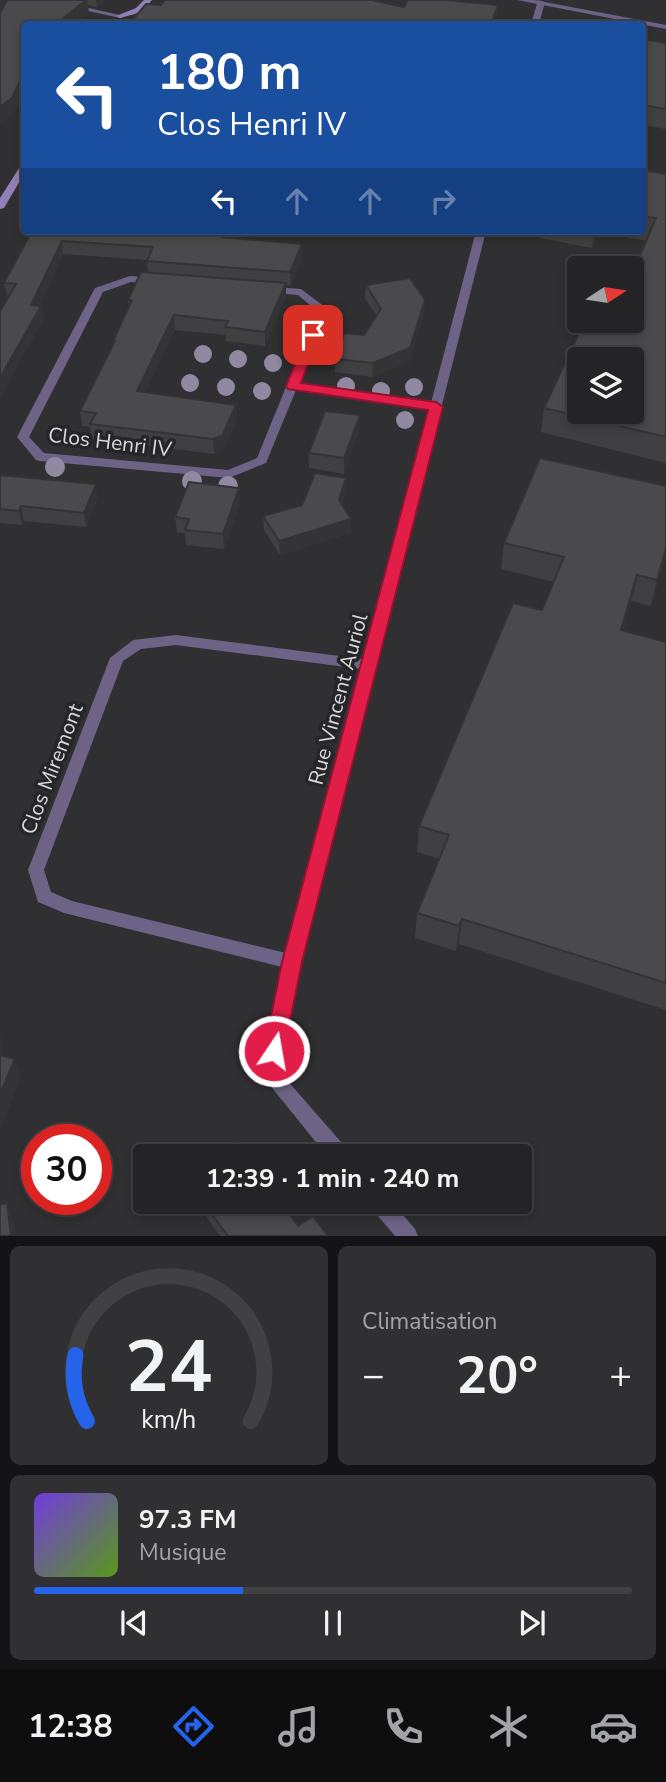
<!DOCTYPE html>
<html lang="fr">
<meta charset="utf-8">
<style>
:root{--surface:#242326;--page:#302f32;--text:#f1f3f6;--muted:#a3a4a7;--line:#414043;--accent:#2563eb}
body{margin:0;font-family:"Nunito Sans",sans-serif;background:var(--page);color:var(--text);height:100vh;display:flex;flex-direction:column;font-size:26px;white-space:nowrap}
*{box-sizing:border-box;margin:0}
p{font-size:23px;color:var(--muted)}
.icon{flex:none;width:38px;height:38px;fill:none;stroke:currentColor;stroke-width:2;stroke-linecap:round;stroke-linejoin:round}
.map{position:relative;height:1236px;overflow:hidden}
.sheet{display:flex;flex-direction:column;gap:10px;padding:10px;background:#141315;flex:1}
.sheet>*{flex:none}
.hud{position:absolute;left:21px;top:21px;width:625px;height:214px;border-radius:7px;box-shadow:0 4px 10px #0003,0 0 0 2px var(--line);background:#1a4fa0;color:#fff;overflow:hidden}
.needle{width:46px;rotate:78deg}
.controls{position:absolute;left:567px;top:256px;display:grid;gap:14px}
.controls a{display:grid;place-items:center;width:77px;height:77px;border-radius:7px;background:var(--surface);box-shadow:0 4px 10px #0003,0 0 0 2px var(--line);font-size:35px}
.speed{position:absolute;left:21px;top:1124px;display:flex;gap:14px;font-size:35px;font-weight:700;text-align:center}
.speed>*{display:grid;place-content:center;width:91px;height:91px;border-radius:50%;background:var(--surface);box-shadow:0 4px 10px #0003,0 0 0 2px var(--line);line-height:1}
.speed .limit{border:10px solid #d22;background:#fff;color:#111}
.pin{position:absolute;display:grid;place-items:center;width:60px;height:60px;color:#fff;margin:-30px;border-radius:14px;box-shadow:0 4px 10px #0006}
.me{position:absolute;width:77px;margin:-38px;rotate:12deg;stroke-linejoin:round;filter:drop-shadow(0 0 5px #0008)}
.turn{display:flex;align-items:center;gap:24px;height:147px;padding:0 21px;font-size:32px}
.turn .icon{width:91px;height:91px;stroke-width:2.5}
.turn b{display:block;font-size:49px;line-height:60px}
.lanes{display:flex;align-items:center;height:66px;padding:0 21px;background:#0003;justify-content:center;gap:35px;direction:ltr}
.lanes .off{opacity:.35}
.big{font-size:52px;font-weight:700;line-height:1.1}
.sheet .tile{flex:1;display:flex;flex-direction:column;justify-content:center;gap:10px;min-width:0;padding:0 24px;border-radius:10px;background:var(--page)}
.sheet .dial{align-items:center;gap:0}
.dial svg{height:182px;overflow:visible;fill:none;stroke:var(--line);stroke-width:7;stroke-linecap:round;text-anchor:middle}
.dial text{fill:var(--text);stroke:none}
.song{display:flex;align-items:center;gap:21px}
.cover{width:84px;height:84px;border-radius:10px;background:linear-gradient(135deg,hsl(260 70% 55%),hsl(90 70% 35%))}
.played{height:7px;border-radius:4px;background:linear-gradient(90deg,var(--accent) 35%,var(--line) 35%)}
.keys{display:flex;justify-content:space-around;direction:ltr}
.heat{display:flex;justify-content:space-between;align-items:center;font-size:38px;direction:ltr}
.sheet .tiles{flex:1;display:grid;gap:10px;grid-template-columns:1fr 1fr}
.tile:last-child{grid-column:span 2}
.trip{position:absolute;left:133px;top:1144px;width:399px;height:70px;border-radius:7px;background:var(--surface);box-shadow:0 4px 10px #0003,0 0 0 2px var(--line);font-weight:700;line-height:70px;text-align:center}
.menu{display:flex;height:112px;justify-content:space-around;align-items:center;background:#0e0e0f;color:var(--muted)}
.menu .icon{width:49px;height:49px}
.menu .active{color:var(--accent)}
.menu b{font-size:32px;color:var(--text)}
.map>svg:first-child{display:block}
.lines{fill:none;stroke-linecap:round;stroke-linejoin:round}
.minor{fill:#6d6386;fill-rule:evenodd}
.tertiary{fill:#6d6386;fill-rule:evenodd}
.secondary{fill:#9080b7;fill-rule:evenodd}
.tree{fill:#9089a1}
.wall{fill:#403f41}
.shaded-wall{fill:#343335}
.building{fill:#4a494c;stroke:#343335;stroke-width:2;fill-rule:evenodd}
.route{fill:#e11d48;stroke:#92132f;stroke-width:2}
.labels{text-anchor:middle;stroke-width:7;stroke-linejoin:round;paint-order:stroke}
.street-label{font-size:21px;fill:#d9d8da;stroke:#262528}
</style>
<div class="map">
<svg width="666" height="1236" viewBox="0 0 666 1236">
<rect width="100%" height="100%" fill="#302f32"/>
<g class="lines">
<!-- minor -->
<g class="minor">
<path d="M38 0H54L124 16 120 18Z"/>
<path d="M538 0 545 2 539 24H531Z"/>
<path d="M476 231H486L377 662 378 665 375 669 301 962 279 1071 348 1150 351 1157H328L260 1073 282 967 64 913 38 902 28 870 110 658 133 640 176 635 363 659 429 410 296 390 266 463 229 478 40 461 36 460 17 437 95 288 130 276 301 289 329 310 299 383 431 403ZM131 282 298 295 317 311 257 458 228 470 44 453 29 437 103 292ZM176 645 361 669 286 953 72 901 51 892 44 870 123 661 141 649Z"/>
<path d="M369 1202H392L415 1229 418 1236H395L372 1209Z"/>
</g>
<!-- tertiary -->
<path class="tertiary" d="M517 0H534L666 25V29Z"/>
<!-- secondary -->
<g class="secondary">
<path d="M144 0H152L142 12 120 18 116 16 136 8Z"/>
<path d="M24 164V174L4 208 0 209V198L21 165Z"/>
</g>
</g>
<!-- trees -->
<g class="tree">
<circle cx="203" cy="354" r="9"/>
<circle cx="238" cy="359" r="9"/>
<circle cx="273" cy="363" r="9"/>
<circle cx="190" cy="383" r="9"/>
<circle cx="346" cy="386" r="9"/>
<circle cx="226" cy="387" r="9"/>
<circle cx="414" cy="387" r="9"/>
<circle cx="262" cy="391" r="9"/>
<circle cx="381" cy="391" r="9"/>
<circle cx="405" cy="420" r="9"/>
<circle cx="55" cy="467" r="10"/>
<circle cx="192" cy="481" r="10"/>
<circle cx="228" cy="486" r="10"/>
</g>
<!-- wall -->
<g class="wall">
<path d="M0 0H106L97 7 88 5 89 14 24 24 15 113 3 8Z"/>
<path d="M642 39 666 43V129L642 125Z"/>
<path d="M642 170 666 174V463L541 432 544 408 632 320 647 241 599 232 592 248 540 238 541 231H642Z"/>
<path d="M32 231 227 238 302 258 291 286 286 285V297L265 346 226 341V335L175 330 145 392 237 419 223 451 214 454 92 439 90 427 82 426 80 411 113 345V341L129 307 128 300 148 272 147 260 63 254 39 306H41L43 320 0 397V311L9 296H7L4 283Z"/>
<path d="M366 285 425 300 424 313 409 362 372 377 335 372V359L364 335 377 316 365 299Z"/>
<path d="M359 431 344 474 309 468V453Z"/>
<path d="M0 475 98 498 86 527 24 521 22 525 0 523Z"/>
<path d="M346 478V492L342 505 351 519V533L280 555 264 530 263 516 302 505Z"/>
<path d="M240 503 224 549 186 545 185 533 177 532 175 517Z"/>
<path d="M504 543 666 556 651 606 631 601 623 631 666 642V1010L459 944 456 951 415 938 417 913 439 859 417 852 419 826 542 610 554 582 501 569Z"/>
<path d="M196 1202H281L298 1226 328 1236H220Z"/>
</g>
<!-- shaded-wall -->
<g class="shaded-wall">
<path d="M0 0H14L0 10Z"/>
<path d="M87 0 89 14 76 24H56Z"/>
<path d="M96 0H106L97 7Z"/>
<path d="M498 5 497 16 494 24H491Z"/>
<path d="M24 72V92L15 113 0 124V107Z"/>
<path d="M224 231H230L222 251V237Z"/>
<path d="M594 231H600L592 248Z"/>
<path d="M62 241 63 254 33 319 31 305Z"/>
<path d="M302 244V258L291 286 290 272Z"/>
<path d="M286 283V297L265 346V332Z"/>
<path d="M425 300 424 313 409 362 372 377 373 363Z"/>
<path d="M41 306 43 320 0 397V378Z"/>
<path d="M174 315 175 330 138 406 137 391Z"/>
<path d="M236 405 237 419 223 451 214 454 213 439Z"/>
<path d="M360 415 359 431 344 474V458Z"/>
<path d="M346 478V492L338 514 339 500Z"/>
<path d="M96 484 98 498 86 527 84 513Z"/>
<path d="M239 488 240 503 224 549 223 534Z"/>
<path d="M21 506 24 521 22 525 19 511Z"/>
<path d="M351 519V533L280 555 279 541Z"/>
<path d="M666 548V556L651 606 657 580Z"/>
<path d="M637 575 631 601 615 657 621 630Z"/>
<path d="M462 919 459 944 456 951 459 926Z"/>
<path d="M0 1034 4 1047 1 1056 0 1065Z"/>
<path d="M15 1059 21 1078 0 1130V1094Z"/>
<path d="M7 1203 13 1221 16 1236H11Z"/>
</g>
<!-- building -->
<g class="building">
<path d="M7 0H86L56 24H24V72L12 98 0 107V13Z"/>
<path d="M165 0H372L404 7 408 0H447L498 5 491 24H129L146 4 161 5Z"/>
<path d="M642 39 666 43V109L642 105Z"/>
<path d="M642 170 666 174V437L544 408 585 320H632V274L656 218 642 216ZM579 359H632V411H579Z"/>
<path d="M32 231H224L222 237 302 244 290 272 147 261 153 247 62 241 31 305 41 306 0 378V311L16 284 4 283Z"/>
<path d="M141 272 286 283 265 332 225 327 228 321 174 315 137 391 236 405 222 436 213 439 90 424 96 413 80 411 115 341H113L132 300H128Z"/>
<path d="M410 278 425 300 410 348 373 363 335 359 344 333 364 335 381 309 366 285Z"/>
<path d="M325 411 360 415 344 458 309 453Z"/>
<path d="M540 458 666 486V548L657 580 637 575 621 630 666 642V983L462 919 459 926 417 913 449 835 419 826 513 603 542 610 564 557 504 543Z"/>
<path d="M315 473 346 478 339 500 351 519 279 541 263 516 302 505Z"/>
<path d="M0 475 96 484 84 513 21 506 19 511 0 509Z"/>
<path d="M189 482 239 488 223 534 185 530 189 519 175 517Z"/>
<path d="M0 1055 15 1059 0 1094Z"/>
<path d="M236 1142 246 1157H215Z"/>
<path d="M203 1202H281L298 1226 313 1216 328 1236H228Z"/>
<path d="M7 1203 11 1236H0V1205Z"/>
</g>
<!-- route -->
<path class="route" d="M313 331 319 335 301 383 436 402 443 407 302 962 284 1051 281 1057 274 1060 267 1057 264 1051 282 962 428 410 288 389 286 386 307 335Z"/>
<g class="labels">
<!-- street labels -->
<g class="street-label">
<text transform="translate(110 442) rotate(7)" y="7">Clos Henri IV</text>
<text transform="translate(338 699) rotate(-75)" y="7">Rue Vincent Auriol</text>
<text transform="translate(52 769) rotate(-69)" y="7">Clos Miremont</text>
</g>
</g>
</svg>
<div class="controls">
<a><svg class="needle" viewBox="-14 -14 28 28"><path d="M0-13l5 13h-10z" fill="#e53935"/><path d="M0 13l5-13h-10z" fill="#a3a4a7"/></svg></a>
<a><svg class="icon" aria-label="layers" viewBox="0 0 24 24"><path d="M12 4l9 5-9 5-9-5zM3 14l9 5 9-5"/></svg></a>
</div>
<div class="speed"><div class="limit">30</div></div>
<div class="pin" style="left:313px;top:335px;background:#d93025"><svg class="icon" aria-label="arrive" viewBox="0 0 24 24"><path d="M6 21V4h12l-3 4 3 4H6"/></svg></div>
<svg class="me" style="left:274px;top:1051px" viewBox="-20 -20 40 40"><circle r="17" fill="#e11d48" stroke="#fff" stroke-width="3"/><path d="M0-11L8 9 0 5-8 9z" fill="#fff"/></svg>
<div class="trip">12:39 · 1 min · 240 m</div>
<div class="hud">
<div class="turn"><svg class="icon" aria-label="left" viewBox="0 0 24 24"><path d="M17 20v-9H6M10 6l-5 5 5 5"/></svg><div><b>180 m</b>Clos Henri IV</div></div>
<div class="lanes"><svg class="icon" aria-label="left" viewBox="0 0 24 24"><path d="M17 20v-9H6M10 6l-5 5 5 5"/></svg><svg class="icon off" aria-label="ahead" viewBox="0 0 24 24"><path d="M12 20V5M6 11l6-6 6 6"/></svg><svg class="icon off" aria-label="ahead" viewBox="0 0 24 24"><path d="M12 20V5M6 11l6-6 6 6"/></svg><svg class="icon off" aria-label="right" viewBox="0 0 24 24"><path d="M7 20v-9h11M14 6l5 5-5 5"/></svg></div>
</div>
</div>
<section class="sheet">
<div class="tiles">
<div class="tile dial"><svg viewBox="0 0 100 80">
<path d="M14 69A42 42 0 1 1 86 69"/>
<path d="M14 69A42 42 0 0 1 9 40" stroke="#2563eb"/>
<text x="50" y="56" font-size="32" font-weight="700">24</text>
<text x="50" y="72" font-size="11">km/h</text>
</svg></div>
<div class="tile"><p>Climatisation</p>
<div class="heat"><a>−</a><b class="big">20°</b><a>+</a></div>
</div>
<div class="tile">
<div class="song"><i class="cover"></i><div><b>97.3 FM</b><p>Musique</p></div></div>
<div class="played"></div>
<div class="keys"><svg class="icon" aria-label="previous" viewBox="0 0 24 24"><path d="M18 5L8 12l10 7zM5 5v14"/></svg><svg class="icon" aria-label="pause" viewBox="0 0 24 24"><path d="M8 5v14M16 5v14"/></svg><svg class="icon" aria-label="next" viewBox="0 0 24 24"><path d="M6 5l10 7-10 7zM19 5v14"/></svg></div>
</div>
</div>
</section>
<nav class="menu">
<b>12:38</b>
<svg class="icon active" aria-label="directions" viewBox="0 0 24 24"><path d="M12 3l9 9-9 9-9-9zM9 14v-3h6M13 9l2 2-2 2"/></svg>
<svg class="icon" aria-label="music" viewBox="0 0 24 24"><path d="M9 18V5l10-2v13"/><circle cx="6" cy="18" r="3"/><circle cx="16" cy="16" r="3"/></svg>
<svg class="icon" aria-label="phone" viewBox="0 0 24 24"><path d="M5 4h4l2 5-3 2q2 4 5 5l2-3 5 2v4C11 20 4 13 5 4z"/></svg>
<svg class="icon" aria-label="climate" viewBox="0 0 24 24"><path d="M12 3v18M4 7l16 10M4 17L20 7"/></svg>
<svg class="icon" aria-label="car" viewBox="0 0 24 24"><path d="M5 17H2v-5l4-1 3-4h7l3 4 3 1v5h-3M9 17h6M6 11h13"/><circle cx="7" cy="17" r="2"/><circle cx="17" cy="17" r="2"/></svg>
</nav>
